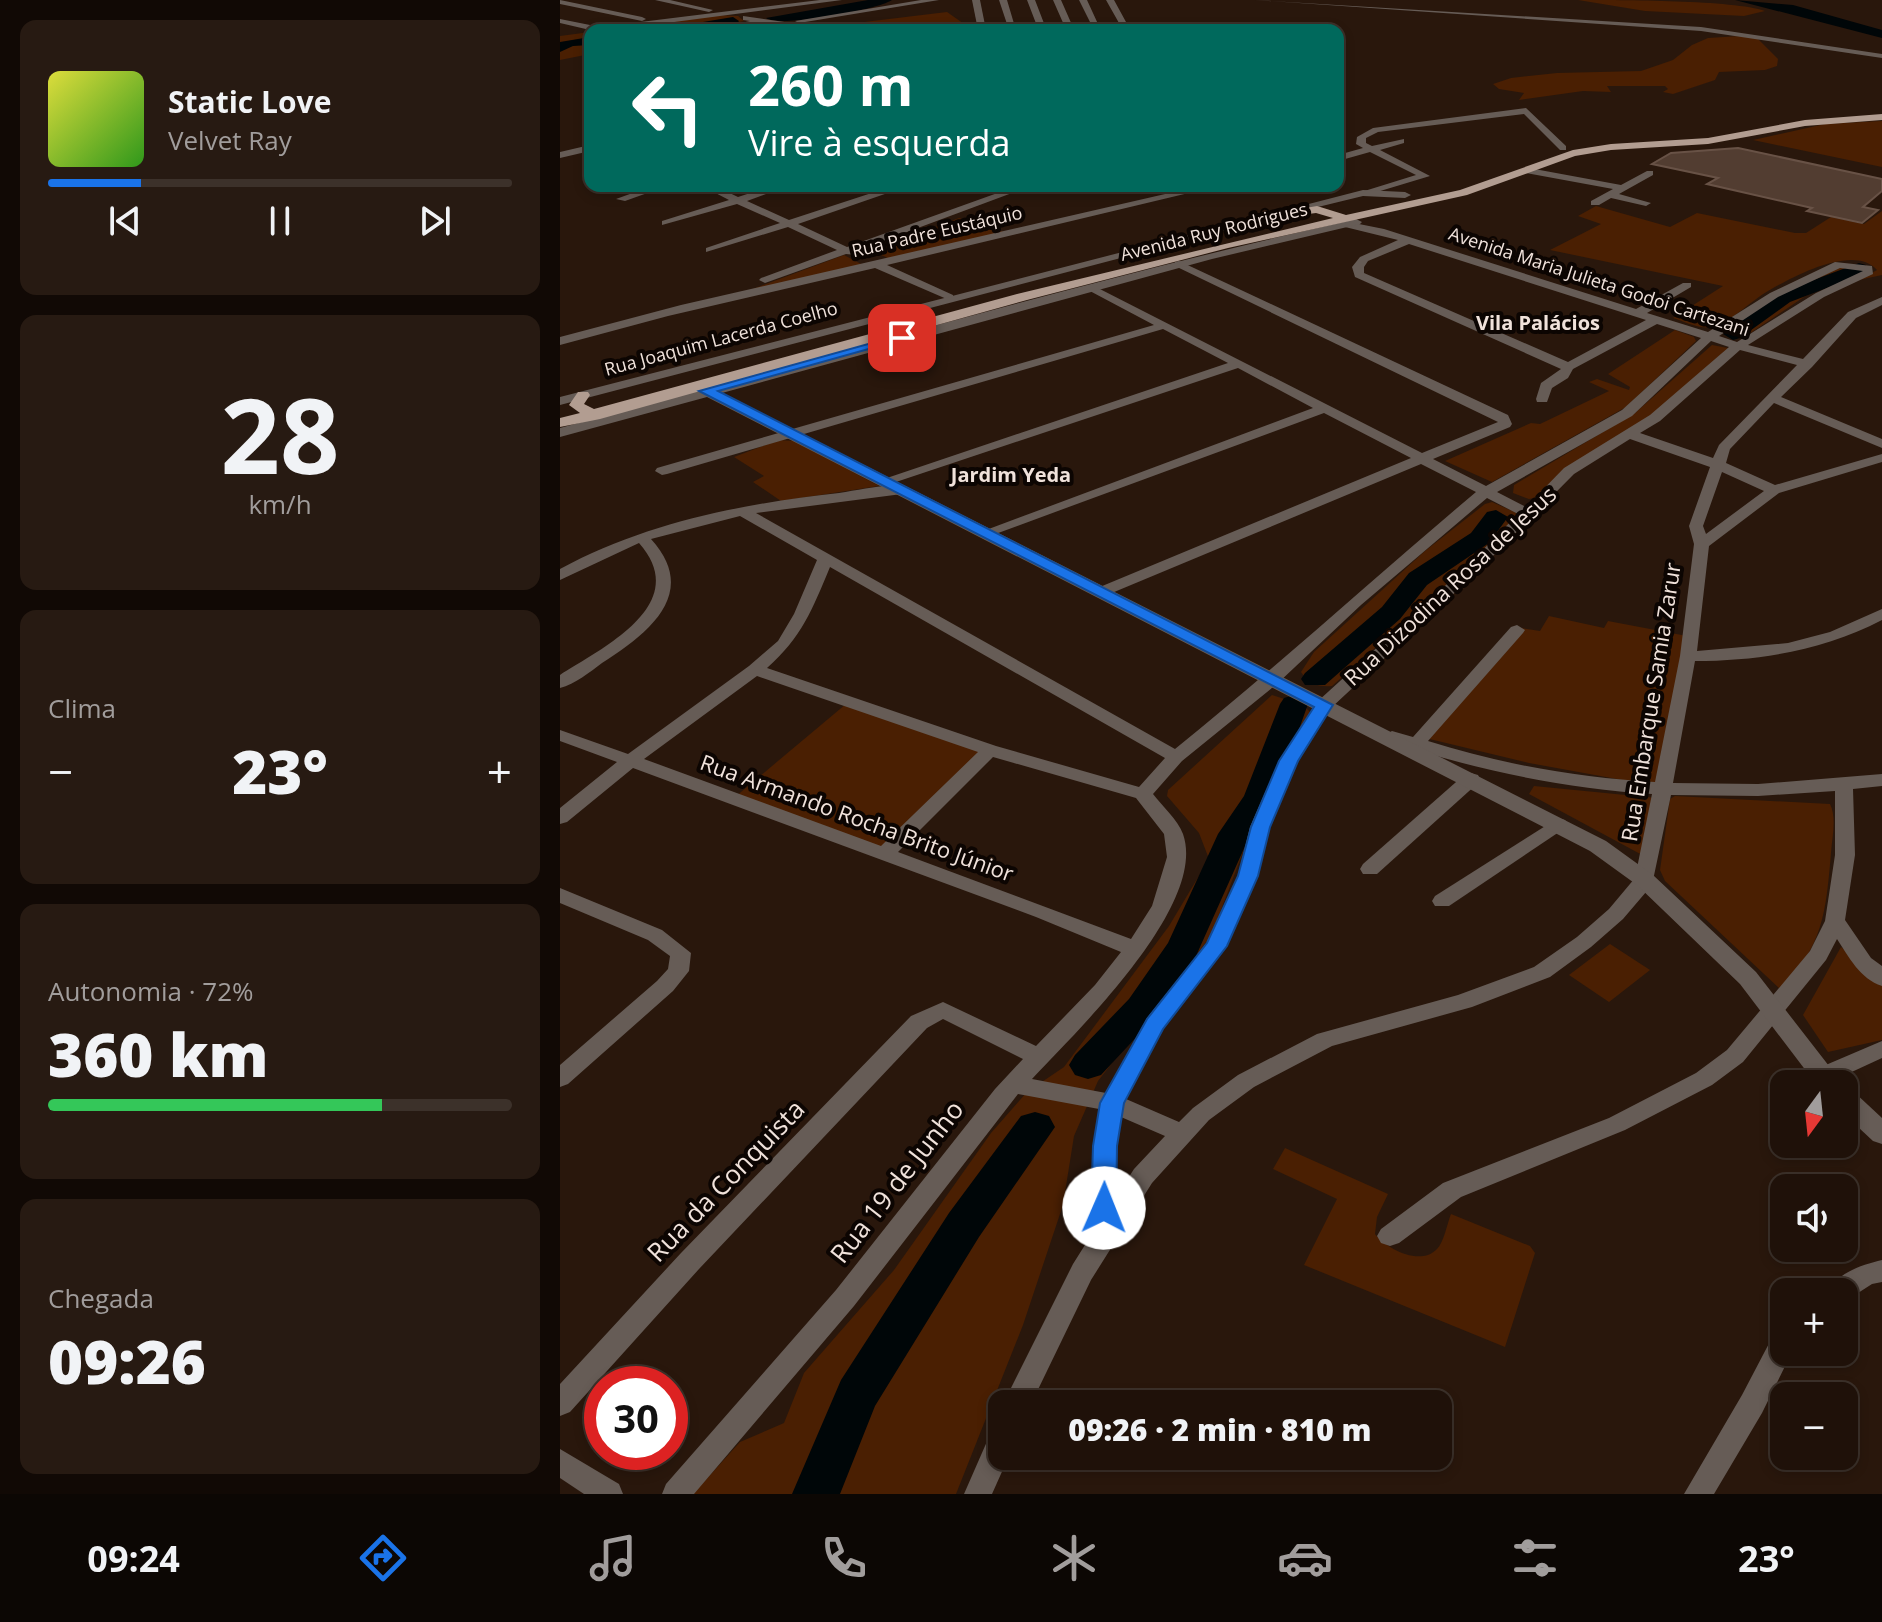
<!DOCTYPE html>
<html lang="pt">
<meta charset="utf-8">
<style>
:root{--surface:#1f1109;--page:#271a12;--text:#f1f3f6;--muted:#a19d9c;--line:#3c312a;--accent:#1a73e8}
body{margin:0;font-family:"Open Sans",sans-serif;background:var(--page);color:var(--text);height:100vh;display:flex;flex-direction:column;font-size:30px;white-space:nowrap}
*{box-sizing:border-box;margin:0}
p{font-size:26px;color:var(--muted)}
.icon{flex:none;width:44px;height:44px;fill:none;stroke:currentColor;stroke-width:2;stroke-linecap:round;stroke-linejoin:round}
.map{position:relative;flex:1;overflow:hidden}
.details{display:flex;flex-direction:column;gap:20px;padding:20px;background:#110905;width:560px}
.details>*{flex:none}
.guide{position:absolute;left:24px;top:24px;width:760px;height:168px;border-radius:16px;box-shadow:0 4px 12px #0003,0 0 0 2px var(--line);background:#00695c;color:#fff;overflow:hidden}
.needle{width:52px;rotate:195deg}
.tools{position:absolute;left:1210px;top:1070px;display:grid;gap:16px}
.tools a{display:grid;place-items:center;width:88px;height:88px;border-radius:16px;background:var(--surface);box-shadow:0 4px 12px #0003,0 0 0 2px var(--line);font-size:40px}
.speed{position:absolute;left:24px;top:1366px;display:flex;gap:16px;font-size:40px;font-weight:700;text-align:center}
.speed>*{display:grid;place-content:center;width:104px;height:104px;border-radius:50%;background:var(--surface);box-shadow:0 4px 12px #0003,0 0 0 2px var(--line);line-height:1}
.speed .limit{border:12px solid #d22;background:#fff;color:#111}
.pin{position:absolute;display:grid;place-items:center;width:68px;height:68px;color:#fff;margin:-34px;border-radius:16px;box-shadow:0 4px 12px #0006}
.me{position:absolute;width:88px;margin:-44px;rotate:1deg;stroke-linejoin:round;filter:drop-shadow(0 0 6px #0008)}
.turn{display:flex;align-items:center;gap:28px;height:168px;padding:0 32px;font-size:36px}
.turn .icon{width:104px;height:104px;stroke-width:2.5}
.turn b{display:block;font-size:56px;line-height:68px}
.big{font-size:60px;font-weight:800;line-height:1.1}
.details .widget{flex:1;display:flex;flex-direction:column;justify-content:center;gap:12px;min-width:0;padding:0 28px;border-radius:16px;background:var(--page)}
.details .dial{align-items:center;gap:0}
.dial b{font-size:104px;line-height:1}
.song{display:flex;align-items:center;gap:24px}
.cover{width:96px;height:96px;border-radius:12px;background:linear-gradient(135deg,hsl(60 70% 55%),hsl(110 70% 35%))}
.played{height:8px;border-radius:4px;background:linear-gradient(90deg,var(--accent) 20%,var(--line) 20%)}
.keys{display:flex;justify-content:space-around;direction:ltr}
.heat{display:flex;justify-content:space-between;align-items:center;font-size:44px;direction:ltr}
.charge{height:12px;border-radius:6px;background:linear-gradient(90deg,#34c759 72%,var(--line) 0)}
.trip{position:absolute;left:428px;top:1390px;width:464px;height:80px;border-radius:16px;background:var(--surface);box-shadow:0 4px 12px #0003,0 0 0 2px var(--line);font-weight:800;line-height:80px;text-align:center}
.dock{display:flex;height:128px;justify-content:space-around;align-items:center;background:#0c0704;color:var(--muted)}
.dock .icon{width:56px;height:56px}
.dock .selected{color:var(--accent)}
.dock b{font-size:36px;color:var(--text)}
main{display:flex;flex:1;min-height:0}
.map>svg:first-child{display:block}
.green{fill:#4a1f02}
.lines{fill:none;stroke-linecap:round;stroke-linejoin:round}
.river{fill:#000608;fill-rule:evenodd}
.building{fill:#523d31;stroke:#685246;stroke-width:2}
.minor{fill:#665c56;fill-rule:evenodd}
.tertiary{fill:#665c56;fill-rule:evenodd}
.primary{fill:#b29d91;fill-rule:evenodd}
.route{fill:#1a73e8;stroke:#114b97;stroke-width:2}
.labels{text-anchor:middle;stroke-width:8;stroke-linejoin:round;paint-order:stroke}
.far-street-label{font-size:18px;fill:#f0e2db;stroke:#0c0502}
.far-neighbourhood-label{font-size:20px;font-weight:bold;fill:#f0e2db;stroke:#0c0502}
.street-label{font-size:22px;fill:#f0e2db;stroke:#0c0502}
.near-street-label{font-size:26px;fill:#f0e2db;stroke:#0c0502}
</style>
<main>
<section class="details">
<div class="widget">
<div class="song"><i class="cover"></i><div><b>Static Love</b><p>Velvet Ray</p></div></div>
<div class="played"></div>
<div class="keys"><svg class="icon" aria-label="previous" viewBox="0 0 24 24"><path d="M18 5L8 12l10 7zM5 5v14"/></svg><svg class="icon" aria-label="pause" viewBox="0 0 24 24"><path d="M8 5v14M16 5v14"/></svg><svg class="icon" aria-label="next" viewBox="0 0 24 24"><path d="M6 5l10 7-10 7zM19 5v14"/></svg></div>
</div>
<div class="widget dial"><b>28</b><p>km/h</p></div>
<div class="widget"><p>Clima</p>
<div class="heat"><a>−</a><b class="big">23°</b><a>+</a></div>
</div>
<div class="widget"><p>Autonomia · 72%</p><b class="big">360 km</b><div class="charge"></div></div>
<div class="widget"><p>Chegada</p><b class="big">09:26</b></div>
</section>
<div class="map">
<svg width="1322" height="1494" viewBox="0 0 1322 1494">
<rect width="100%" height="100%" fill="#29170c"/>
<!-- green -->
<g class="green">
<path d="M1018 0C1061 0 1174 0 1205 11L1184 16 1085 11Z"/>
<path d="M387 12 407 26 305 30 296 23Z"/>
<path d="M156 15 178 16 184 21 132 30H49Z"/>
<path d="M30 32V54L0 60V36Z"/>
<path d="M1180 36 1197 38 1218 59 1217 66 1205 70 1159 72 1155 80 1113 94 1103 92 1108 89 1105 86H1047L1051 92 1023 91 959 100 964 93 939 89 933 84 951 78 997 73 1081 71 1113 60 1132 45 1148 38Z"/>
<path d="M1322 121V167L1193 140 1265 124Z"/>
<path d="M1036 206 1110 227 1137 213 1235 233H1246L1271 217 1304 224 1322 211V275L1299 280 1317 270C1294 243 1232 277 1208 291 1191 301 1174 319 1156 326 1142 331 1126 322 1113 318L1163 286 990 250 1041 224 1018 216Z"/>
<path d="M399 218 451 234 336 262 313 251Z"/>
<path d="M284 255 303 265 174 296Z"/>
<path d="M1282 266 1299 270 1244 297 1183 338 1165 334 1210 302Z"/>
<path d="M1115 330 1134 337 1136 341 1066 407 932 482 885 461 971 423 980 424 1049 391 1029 382 1037 379 1069 390 1070 387 1048 374Z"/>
<path d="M1152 345 1168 348 1095 414 979 497 969 499 953 493 954 485 1075 413Z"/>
<path d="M218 440 234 441 319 486 221 501 193 482 204 476 174 457Z"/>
<path d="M932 502 959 514 908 566 772 686C758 687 749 684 741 672L754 652 865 551 925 504Z"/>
<path d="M989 616 1044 628 1048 621 1127 636 1101 787 969 763 857 736 954 627 980 631Z"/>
<path d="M712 695 743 705 751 713 693 826 651 936 538 1081 514 1136 503 1205 463 1325 396 1494H133L180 1442 224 1423 244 1373 334 1270 431 1133 467 1092 504 1067 609 926 649 859 639 833 607 796 608 790Z"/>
<path d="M286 704 425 750 321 850 175 797Z"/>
<path d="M974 786 1096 798 1084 856 969 794Z"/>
<path d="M1115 796 1270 804C1277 818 1272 838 1271 853 1266 912 1263 947 1220 989L1105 881 1100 870 1110 799Z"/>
<path d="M1050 944 1090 970 1049 1002 1009 975Z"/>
<path d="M1281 947 1322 984V1040L1268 1052 1243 1015Z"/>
<path d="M725 1148 828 1194 817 1217 815 1234C826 1248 860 1267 877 1249 884 1242 887 1224 891 1214L970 1246 975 1253 945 1347 744 1265 777 1199 713 1169Z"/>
</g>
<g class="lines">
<!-- river -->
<g class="river">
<path d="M308 0H332C317 10 220 28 206 18Z"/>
<path d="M1175 0 1233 5 1322 30V38Z"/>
<path d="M173 17 179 21 177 24 132 30H95Z"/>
<path d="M30 37V45L13 46 0 52V42Z"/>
<path d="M1299 263 1306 265V273L1230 302 1180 338 1173 340 1163 334 1216 294Z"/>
<path d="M936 510 948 517 929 543 867 585 840 619 765 685H745L741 679 745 673 822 607 849 573 911 533 927 512Z"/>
<path d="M734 695 744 698 748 704 715 797 690 835 636 956 595 1017 541 1075 528 1079 515 1075 509 1065 515 1055 569 999 608 943 658 834 684 796 720 704 724 698Z"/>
<path d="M475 1112 489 1116 495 1127 419 1237 315 1406 280 1494H232L281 1380 389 1213 461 1116Z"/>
</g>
</g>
<!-- building -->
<path class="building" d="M1178 148 1322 179V191L1303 207 1318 210 1302 223 1247 211 1252 208 1147 184 1158 178 1092 164 1111 153Z"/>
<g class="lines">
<!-- minor -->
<g class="minor">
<path d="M0 0 82 17 86 19 82 21 0 4Z"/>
<path d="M95 0H110L153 10 149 12Z"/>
<path d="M260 0H282L53 30H30L0 23V19L40 27Z"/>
<path d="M361 0H379L239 23 235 21Z"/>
<path d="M412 0H420L426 30H418Z"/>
<path d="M439 0H447L455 27 477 26 467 0H475L485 26 504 25 493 0H501L512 25 531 24 519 0H527L538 24 559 23 546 0H554L566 22 588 24 496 30H437L448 27Z"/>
<path d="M695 0 1141 27 1322 54V58L1141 31Z"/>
<path d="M183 16 266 28 270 30 203 23 149 30 190 21 183 20Z"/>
<path d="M966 108 1006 146V150H1000L964 114 818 132 806 138V143L812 146 844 139V143L820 150 870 176 807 195 798 193 856 175 810 152 778 161V155L803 148 796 144 797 137 813 128Z"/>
<path d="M30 145V151L0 158V152Z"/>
<path d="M969 168 1061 185 1087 171H1093V175L1059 194 1091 203 1086 206 1051 198 1039 205H1031V201L1053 189 966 173 964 171Z"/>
<path d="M92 186H107L65 201 56 199Z"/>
<path d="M142 186H155L178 197 212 186H227L187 201 229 220 333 186H348L238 224 287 247 457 186H471L296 251V255L286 254 205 283 199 280 201 278 277 250 228 227 146 252V248L220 223 177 204 102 225V221L169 200Z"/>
<path d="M640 186H658L327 265 393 295V299L389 300 315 268 108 316 0 345V337L121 305Z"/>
<path d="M789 222 824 229 1076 309 1123 283H1131V287L1087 313 1148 332 1210 293 1275 262 1312 266 1313 274 1264 297 1188 345 1243 359 1288 312 1322 297V305L1296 318 1252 367 1221 397 1322 439V448L1214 403 1170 449 1166 463 1215 485 1322 454V462L1219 493 1149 546 1137 651 1228 643 1270 632 1322 609V620C1264 650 1201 661 1135 661L1113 783 1198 784 1322 774V786L1293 789 1295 855 1285 920 1311 958 1322 966V986C1300 979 1289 957 1277 939L1266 960 1183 1062 1152 1085 1065 1130 901 1197 839 1243 830 1246 821 1243 817 1236 821 1229 883 1183 1049 1118 1136 1073 1167 1050 1250 951 1265 921 1275 855V791L1198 796 1111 795 1092 885 1063 919 1031 947 990 977 912 1007 772 1046 694 1087 649 1120 592 1183 531 1280 471 1404H443L513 1264 530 1237 533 1146 539 1109 458 1094 294 1306 134 1494H102L106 1484 276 1290 435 1089 463 1059 383 1019 367 1028 139 1269 10 1412 0 1416V1384L121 1253 351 1016 383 1002 476 1046 535 985 561 952 476 917 73 768 7 822 0 824V808L57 762 0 741V730L68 754 189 666 218 641 234 614 257 560 180 516 91 539C140 593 89 633 42 663 30 672 15 684 0 688V675C44 647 133 604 79 543L0 580V569C87 522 182 504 279 493 300 490 326 483 347 487L349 490 342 494 196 513 615 749C718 666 815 577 916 492L861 464 547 595H535L533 592 535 589 851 458 764 413 430 536 425 537 418 533 753 408 678 368 330 484H320L318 481 668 363 603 329 107 474 102 475 95 471 97 468 594 325 528 290 526 288 532 285 862 453 938 422 615 266V262L619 261 948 415 952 424 950 427 873 459 926 486 1062 410 1141 338 1097 324 1013 369 1008 378 992 388 987 402H977L976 399 981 383 1001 369 795 277 792 267 800 257 838 240 785 227V223ZM849 244 1086 320 1008 362 804 273V267L808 261ZM1280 268 1303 271 1256 293 1177 342 1159 336 1218 297ZM1151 341 1169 347 1090 415 1004 468 966 507 937 492 1072 416ZM1180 350 1237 365 1159 445 1153 458 1080 433 1100 421ZM1070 439 1150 467 1129 526 1134 544 1120 656 1095 782C1018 778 941 764 868 741L963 633 965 630 957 625 951 627 853 737 832 731 823 736 826 740 845 746 842 750 851 755 860 751C935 774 1014 789 1092 794L1075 878 1049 909 1017 937 974 967 898 995 757 1034 678 1075 633 1108 619 1122 566 1099 603 1029 666 946 698 876 710 827 737 761 771 708 918 571 1014 474ZM1162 472 1204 491 1146 534 1143 526ZM927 498 958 514 908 565 758 701 719 761 690 827 678 876 647 943 587 1018 546 1093 472 1079C517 1031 648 905 623 834 618 820 602 806 593 794L622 761 718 683 801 605ZM270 567 605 758 579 787 436 746 207 668C242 637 252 610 270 567ZM197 676 418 752 321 846 84 759ZM433 757 576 798 604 834 607 857 592 906 571 939 338 852ZM561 1117 605 1136 574 1169 556 1197 557 1146Z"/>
<path d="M911 773 918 775 920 779 918 783 817 874H803L800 869 803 864 904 775Z"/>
<path d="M998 818 1005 820 1008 824 1005 828 889 906H875L872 901 875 896Z"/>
<path d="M0 888 102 930 131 953 129 971 113 991 8 1084 0 1087V1065L97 981 108 969 110 956 88 940 0 903Z"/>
<path d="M1322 1041V1058L1270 1082H1254L1251 1076 1254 1070Z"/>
<path d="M1322 1260V1282L1312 1284 1284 1302V1292H1268C1278 1272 1302 1265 1322 1260Z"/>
<path d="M1224 1328V1352H1232L1202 1413 1154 1494H1124L1182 1395 1215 1332Z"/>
<path d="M442 1426V1456H449L432 1494H404L432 1430Z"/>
<path d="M0 1449 59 1484 63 1494H24L0 1478Z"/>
</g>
<!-- tertiary -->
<g class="tertiary">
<path d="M803 190 845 192 851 195 845 198 803 196 721 216 0 405V397Z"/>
<path d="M796 219 802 222 800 224 652 259 162 393 1046 841 1093 875 1196 972 1283 1084H1256L1180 984 1077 885 1030 851 147 397 0 437V428C263 357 528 280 796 219Z"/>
<path d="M1284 1088 1293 1091 1322 1118V1144L1313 1141 1284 1114Z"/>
</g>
<!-- primary -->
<path class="primary" d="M1322 114V120L1245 126 1148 144 1051 150 1015 156 907 195 668 248 467 300 40 419 0 427V418L20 413 9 405 18 392H28L30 395 24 404 34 409 457 294 773 218 756 213 688 222 686 220 692 217 757 206 786 215 900 190 1013 150 1051 144 1148 138 1245 120Z"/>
</g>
<!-- route -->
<path class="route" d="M337 336 348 338 158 391 773 705 738 761 710 827 698 876 667 946 603 1029 564 1103 557 1146 556 1208 553 1215 544 1218 535 1215 531 1208 533 1146 540 1103 587 1019 647 943 678 876 691 827 719 761 754 707 139 391Z"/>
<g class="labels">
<!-- far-street labels -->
<g class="far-street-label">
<text transform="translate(377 232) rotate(-13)" y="6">Rua Padre Eustáquio</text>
<text transform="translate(654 232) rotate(-14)" y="6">Avenida Ruy Rodrigues</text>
<text transform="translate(1039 282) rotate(18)" y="6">Avenida Maria Julieta Godoi Cartezani</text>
<text transform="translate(161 339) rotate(-15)" y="6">Rua Joaquim Lacerda Coelho</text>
</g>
<!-- far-neighbourhood labels -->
<g class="far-neighbourhood-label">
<text x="978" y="330">Vila Palácios</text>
<text x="451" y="482">Jardim Yeda</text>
</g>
<!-- street labels -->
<g class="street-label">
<text transform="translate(890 586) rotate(-43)" y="8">Rua Dizodina Rosa de Jesus</text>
<text transform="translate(1091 702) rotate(-81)" y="8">Rua Embarque Samia Zarur</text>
<text transform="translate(297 818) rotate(20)" y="8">Rua Armando Rocha Brito Júnior</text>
</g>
<!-- near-street labels -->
<g class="near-street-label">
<text transform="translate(166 1181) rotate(-46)" y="9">Rua da Conquista</text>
<text transform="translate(337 1182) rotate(-52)" y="9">Rua 19 de Junho</text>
</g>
</g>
</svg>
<div class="tools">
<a><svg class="needle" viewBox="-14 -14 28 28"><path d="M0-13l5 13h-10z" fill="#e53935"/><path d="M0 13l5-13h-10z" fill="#a19d9c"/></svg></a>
<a><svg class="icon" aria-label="sound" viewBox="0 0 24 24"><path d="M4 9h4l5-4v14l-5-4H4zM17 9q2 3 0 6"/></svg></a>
<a>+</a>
<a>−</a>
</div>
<div class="speed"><div class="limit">30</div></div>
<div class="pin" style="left:342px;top:338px;background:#d93025"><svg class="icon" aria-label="arrive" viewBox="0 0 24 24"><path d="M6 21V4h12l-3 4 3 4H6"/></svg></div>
<svg class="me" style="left:544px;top:1208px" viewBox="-20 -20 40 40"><circle r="19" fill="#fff"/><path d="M0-13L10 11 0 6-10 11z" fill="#1a73e8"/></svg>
<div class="trip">09:26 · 2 min · 810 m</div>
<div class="guide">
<div class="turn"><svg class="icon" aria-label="left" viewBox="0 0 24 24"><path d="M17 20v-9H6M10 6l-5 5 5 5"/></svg><div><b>260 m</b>Vire à esquerda</div></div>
</div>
</div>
</main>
<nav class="dock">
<b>09:24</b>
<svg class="icon selected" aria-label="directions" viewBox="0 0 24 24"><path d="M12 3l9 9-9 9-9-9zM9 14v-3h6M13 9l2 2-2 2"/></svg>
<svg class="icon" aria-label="music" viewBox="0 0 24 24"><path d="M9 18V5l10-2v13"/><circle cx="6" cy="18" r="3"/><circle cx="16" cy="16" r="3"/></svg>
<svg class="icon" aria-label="phone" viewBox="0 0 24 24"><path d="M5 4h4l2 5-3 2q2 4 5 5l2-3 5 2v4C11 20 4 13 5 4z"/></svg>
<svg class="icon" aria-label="climate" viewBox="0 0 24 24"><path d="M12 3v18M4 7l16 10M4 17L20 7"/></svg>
<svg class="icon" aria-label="car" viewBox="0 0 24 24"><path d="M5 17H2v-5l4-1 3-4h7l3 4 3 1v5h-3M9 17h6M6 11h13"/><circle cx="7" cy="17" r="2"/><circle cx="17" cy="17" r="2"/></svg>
<svg class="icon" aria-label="filters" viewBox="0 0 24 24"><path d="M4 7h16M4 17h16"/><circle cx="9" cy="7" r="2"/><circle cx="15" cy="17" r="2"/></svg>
<b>23°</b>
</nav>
